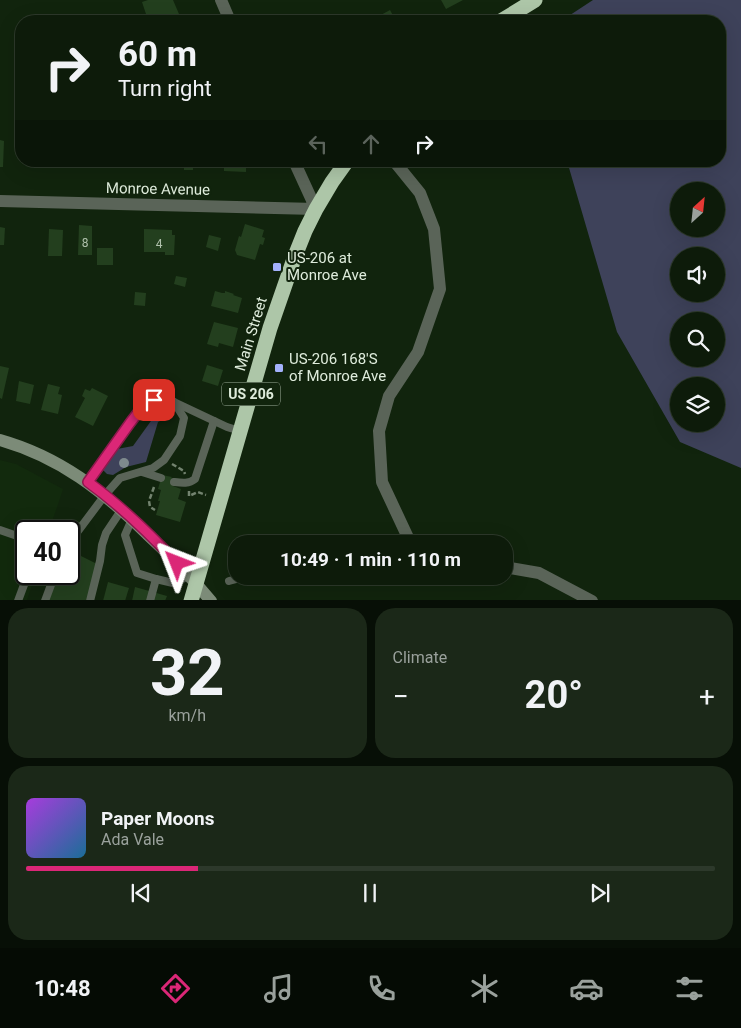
<!DOCTYPE html>
<meta charset="utf-8">
<style>
:root{--surface:#0d1b0a;--page:#1b2818;--text:#f1f3f6;--muted:#9aa19c;--line:#2d392b;--accent:#db2777}
body{margin:0;font-family:Roboto,sans-serif;background:var(--page);color:var(--text);height:100vh;display:flex;flex-direction:column;font-size:19px;white-space:nowrap}
*{box-sizing:border-box;margin:0}
p{font-size:16px;color:var(--muted)}
.icon{flex:none;width:28px;height:28px;fill:none;stroke:currentColor;stroke-width:2;stroke-linecap:round;stroke-linejoin:round}
.map{position:relative;height:600px;overflow:hidden}
.sheet{display:flex;flex-direction:column;gap:8px;padding:8px;background:#070f06;flex:1}
.sheet>*{flex:none}
.guide{position:absolute;left:15px;top:15px;width:711px;height:152px;border-radius:20px;box-shadow:0 5px 20px #0002,0 0 0 1px var(--line);background:#0d1b0a;color:var(--text);overflow:hidden}
.needle{width:32px;rotate:27deg}
.tools{position:absolute;left:670px;top:182px;display:grid;gap:10px}
.tools a{display:grid;place-items:center;width:55px;height:55px;border-radius:50%;background:var(--surface);box-shadow:0 5px 20px #0002,0 0 0 1px var(--line);font-size:25px}
.speed{position:absolute;left:15px;top:520px;display:flex;gap:10px;font-size:25px;font-weight:700;text-align:center}
.speed>*{display:grid;place-content:center;width:65px;height:65px;border-radius:50%;background:var(--surface);box-shadow:0 5px 20px #0002,0 0 0 1px var(--line);line-height:1}
.speed .limit{border:2px solid #111;border-radius:8px;background:#fff;color:#111}
.pin{position:absolute;display:grid;place-items:center;width:42px;height:42px;color:#fff;margin:-21px;border-radius:10px;box-shadow:0 2px 8px #0006}
.me{position:absolute;width:55px;margin:-28px;rotate:315deg;stroke-linejoin:round;filter:drop-shadow(0 0 4px #0008)}
.turn{display:flex;align-items:center;gap:18px;height:105px;padding:0 20px;font-size:22px}
.turn .icon{width:65px;height:65px;stroke-width:2.5}
.turn b{display:block;font-size:35px;line-height:42px}
.lanes{display:flex;align-items:center;height:48px;padding:0 20px;background:#0003;justify-content:center;gap:25px;direction:ltr}
.lanes .off{opacity:.35}
.big{font-size:38px;font-weight:700;line-height:1.1}
.sheet .card{flex:1;display:flex;flex-direction:column;justify-content:center;gap:8px;min-width:0;padding:0 18px;border-radius:20px;background:var(--page)}
.sheet .dial{align-items:center;gap:0}
.dial b{font-size:65px;line-height:1}
.song{display:flex;align-items:center;gap:15px}
.cover{width:60px;height:60px;border-radius:8px;background:linear-gradient(135deg,hsl(280 70% 55%),hsl(200 70% 35%))}
.played{height:5px;border-radius:2px;background:linear-gradient(90deg,var(--accent) 25%,var(--line) 25%)}
.keys{display:flex;justify-content:space-around;direction:ltr}
.heat{display:flex;justify-content:space-between;align-items:center;font-size:28px;direction:ltr}
.sheet .tiles{flex:1;display:grid;gap:8px;grid-template-columns:1fr 1fr}
.card:last-child{grid-column:span 2}
.trip{position:absolute;left:228px;top:535px;width:285px;height:50px;border-radius:20px;background:var(--surface);box-shadow:0 5px 20px #0002,0 0 0 1px var(--line);font-weight:700;line-height:50px;text-align:center}
.dock{display:flex;height:80px;justify-content:space-around;align-items:center;background:#050b04;color:var(--muted)}
.dock .icon{width:35px;height:35px}
.dock .selected{color:var(--accent)}
.dock b{font-size:22px;color:var(--text)}
.map>svg:first-child{display:block}
.built{fill:#122a0d}
.green{fill:#3e425a;fill-rule:evenodd}
.building{fill:#233f1e}
.lines{fill:none;stroke-linecap:round;stroke-linejoin:round}
.path{stroke:#73836f;stroke-width:2.5;stroke-dasharray:5 2.5;stroke-linecap:butt}
.lane{stroke:#5a6458;stroke-width:8}
.street{stroke:#5a6458;stroke-width:12}
.secondary{stroke:#7c8b78;stroke-width:12}
.highway{stroke:#adc6a8;stroke-width:15}
.tree{fill:#7e8a8e}
.route-casing{stroke:#8e194d;stroke-width:12}
.route{stroke:#db2777;stroke-width:9}
.poi-dot{fill:#a4b2fc;stroke:#11240d;stroke-width:2}
.labels{text-anchor:middle;stroke-width:4;stroke-linejoin:round;paint-order:stroke}
.number-label{font-size:12px;fill:#b0c1ac}
.shield{fill:#11240d;stroke:#a1b09e;stroke-width:1}
.shield-label{font-size:14px;font-weight:bold;fill:#dfecdc}
.street-label{font-size:15px;fill:#dfecdc;stroke:#11240d}
.poi-label{font-size:15px;fill:#dfecdc;stroke:#11240d;text-anchor:start}
</style>
<div class="map">
<svg width="741" height="601" viewBox="0 0 741 601">
<rect width="100%" height="100%" fill="#11240d"/>
<!-- built -->
<path class="built" d="M0 460 16 464 63 489 49 531H26V574H36L27 600H0Z"/>
<!-- green -->
<g class="green">
<path d="M593 0H741V468L680 442 617 332 567 161H720V21H561ZM679 191H716V229H679ZM679 256H716V294H679ZM679 321H716V359H679ZM679 386H716V424H679Z"/>
<path d="M156 405 163 406 168 408 170 412V416L158 422 146 462 126 467 113 475 107 474 103 470V466L111 453 117 449 133 446 156 414 145 415 146 412Z"/>
</g>
<!-- building -->
<g class="building">
<path d="M148 0H173L179 14 160 20 159 16 148 20 142 2Z"/>
<path d="M441 0H463L446 9Z"/>
<path d="M390 10 396 21H382L379 16Z"/>
<path d="M0 140 4 141 3 167H0Z"/>
<rect x="30" y="161" width="19" height="5"/>
<path d="M72 161H86V163H77V167L72 166Z"/>
<rect x="120" y="161" width="15" height="4"/>
<path d="M176 161H193V170H184V168H176Z"/>
<path d="M224 161H246V172L224 171Z"/>
<path d="M245 224 264 230 262 237 265 238 263 245 260 244 255 260 237 255 235 250 239 236 241 237Z"/>
<path d="M79 225 92 226V255H78Z"/>
<path d="M0 227 5 228 4 245H0Z"/>
<path d="M49 229 63 230 62 256H48Z"/>
<path d="M144 229 172 230V235H175L174 255H165V252H144Z"/>
<path d="M209 235 221 238 218 251 206 247Z"/>
<rect x="97" y="248" width="16" height="17"/>
<path d="M176 276 187 278 185 287 174 284Z"/>
<path d="M215 291 222 293H225V291L234 294 233 295 242 298 238 313 211 306Z"/>
<path d="M135 292 146 293 145 306 134 305Z"/>
<path d="M214 322 238 328 233 347 219 343 218 347 207 344Z"/>
<path d="M207 365 223 370 218 386 202 381Z"/>
<path d="M0 366 9 368 2 399 0 398Z"/>
<path d="M19 381 34 385 30 404 16 401Z"/>
<path d="M48 384 60 387 58 394 62 395 58 414 41 410Z"/>
<path d="M92 388 108 396 93 426 75 417 85 398 82 396 85 389 90 391Z"/>
<path d="M162 475 172 477 171 478 175 479 173 486 181 489 178 499 186 502 180 522 156 515 160 501H158L161 490 158 489Z"/>
<path d="M69 550 97 564 89 594 86 601H48L59 574H69Z"/>
<path d="M108 582 129 588 125 601H103Z"/>
<path d="M135 587 167 596 165 601H132Z"/>
</g>
<g class="lines">
<!-- path -->
<g class="path">
<path d="M172 464 184 471 185 474"/>
<path d="M154 487 149 501 150 507 155 510"/>
<path d="M189 491V496L198 492 206 495"/>
</g>
<!-- lane -->
<g class="lane">
<path d="M142 472 161 478"/>
<path d="M88 482 130 423 143 406 154 400 174 402 227 427 240 431"/>
<path d="M174 482C182 483 189 484 195 479L214 421"/>
<path d="M132 519 125 535 137 573 156 579 173 583 189 576"/>
<path d="M0 530 23 538 26 541"/>
<path d="M69 543 105 495 120 478 153 468 164 460 180 436 184 418 174 402"/>
<path d="M229 581 248 576"/>
<path d="M18 601 28 574"/>
<path d="M45 601 55 574"/>
<path d="M90 601 100 561 102 545 106 533 122 509"/>
<path d="M150 601 156 579"/>
</g>
<!-- street -->
<g class="street">
<path d="M221 0 230 21"/>
<path d="M394 161 420 193 434 229 440 289 418 352 389 396 379 431 382 482 411 544"/>
<path d="M0 201 316 209 294 161"/>
<path d="M504 567 539 573 592 601"/>
</g>
<!-- secondary -->
<path class="secondary" d="M0 440C60 457 103 491 147 534 170 555 191 577 211 601"/>
<!-- highway -->
<g class="highway">
<path d="M501 21 535 0"/>
<path d="M191 601 270 328 295 256 305 231 316 209 332 182 347 161"/>
</g>
</g>
<!-- trees -->
<circle class="tree" cx="124" cy="463" r="5"/>
<g class="lines">
<defs>
<path id="route" d="M154 400 143 406 130 423 88 482C121 506 150 534 177 563"/>
</defs>
<!-- route casing -->
<use href="#route" class="route-casing"/>
<!-- route -->
<use href="#route" class="route"/>
</g>
<!-- markers -->
<g class="poi-dot">
<rect x="272" y="262" width="10" height="10" rx="2.5"/>
<rect x="274" y="363" width="10" height="10" rx="2.5"/>
</g>
<g class="labels">
<!-- number labels -->
<g class="number-label">
<text x="85" y="247">8</text>
<text x="159" y="248">4</text>
</g>
<!-- shield labels -->
<rect class="shield" x="222" y="382.5" width="58" height="23" rx="4"/>
<g class="shield-label">
<text x="251" y="399">US 206</text>
</g>
<!-- street labels -->
<g class="street-label">
<text transform="translate(158 189) rotate(1)" y="5">Monroe Avenue</text>
<text transform="translate(251 334) rotate(-73)" y="5">Main Street</text>
</g>
<!-- poi labels -->
<g class="poi-label">
<text x="287" y="263">US-206 at<tspan x="287" dy="17">Monroe Ave</tspan></text>
<text x="289" y="364">US-206 168'S<tspan x="289" dy="17">of Monroe Ave</tspan></text>
</g>
</g>
</svg>
<div class="tools">
<a><svg class="needle" viewBox="-14 -14 28 28"><path d="M0-13l5 13h-10z" fill="#e53935"/><path d="M0 13l5-13h-10z" fill="#9aa19c"/></svg></a>
<a><svg class="icon" aria-label="sound" viewBox="0 0 24 24"><path d="M4 9h4l5-4v14l-5-4H4zM17 9q2 3 0 6"/></svg></a>
<a><svg class="icon" aria-label="search" viewBox="0 0 24 24"><circle cx="10" cy="10" r="6"/><path d="M15 15l6 6"/></svg></a>
<a><svg class="icon" aria-label="layers" viewBox="0 0 24 24"><path d="M12 4l9 5-9 5-9-5zM3 14l9 5 9-5"/></svg></a>
</div>
<div class="speed"><div class="limit">40</div></div>
<div class="pin" style="left:154px;top:400px;background:#d93025"><svg class="icon" aria-label="arrive" viewBox="0 0 24 24"><path d="M6 21V4h12l-3 4 3 4H6"/></svg></div>
<svg class="me" style="left:177px;top:563px" viewBox="-20 -20 40 40"><path d="M0-17L14 15 0 8-14 15z" fill="#db2777" stroke="#fff" stroke-width="4"/></svg>
<div class="trip">10:49 · 1 min · 110 m</div>
<div class="guide">
<div class="turn"><svg class="icon" aria-label="right" viewBox="0 0 24 24"><path d="M7 20v-9h11M14 6l5 5-5 5"/></svg><div><b>60 m</b>Turn right</div></div>
<div class="lanes"><svg class="icon off" aria-label="left" viewBox="0 0 24 24"><path d="M17 20v-9H6M10 6l-5 5 5 5"/></svg><svg class="icon off" aria-label="ahead" viewBox="0 0 24 24"><path d="M12 20V5M6 11l6-6 6 6"/></svg><svg class="icon" aria-label="right" viewBox="0 0 24 24"><path d="M7 20v-9h11M14 6l5 5-5 5"/></svg></div>
</div>
</div>
<section class="sheet">
<div class="tiles">
<div class="card dial"><b>32</b><p>km/h</p></div>
<div class="card"><p>Climate</p>
<div class="heat"><a>−</a><b class="big">20°</b><a>+</a></div>
</div>
<div class="card">
<div class="song"><i class="cover"></i><div><b>Paper Moons</b><p>Ada Vale</p></div></div>
<div class="played"></div>
<div class="keys"><svg class="icon" aria-label="previous" viewBox="0 0 24 24"><path d="M18 5L8 12l10 7zM5 5v14"/></svg><svg class="icon" aria-label="pause" viewBox="0 0 24 24"><path d="M8 5v14M16 5v14"/></svg><svg class="icon" aria-label="next" viewBox="0 0 24 24"><path d="M6 5l10 7-10 7zM19 5v14"/></svg></div>
</div>
</div>
</section>
<nav class="dock">
<b>10:48</b>
<svg class="icon selected" aria-label="directions" viewBox="0 0 24 24"><path d="M12 3l9 9-9 9-9-9zM9 14v-3h6M13 9l2 2-2 2"/></svg>
<svg class="icon" aria-label="music" viewBox="0 0 24 24"><path d="M9 18V5l10-2v13"/><circle cx="6" cy="18" r="3"/><circle cx="16" cy="16" r="3"/></svg>
<svg class="icon" aria-label="phone" viewBox="0 0 24 24"><path d="M5 4h4l2 5-3 2q2 4 5 5l2-3 5 2v4C11 20 4 13 5 4z"/></svg>
<svg class="icon" aria-label="climate" viewBox="0 0 24 24"><path d="M12 3v18M4 7l16 10M4 17L20 7"/></svg>
<svg class="icon" aria-label="car" viewBox="0 0 24 24"><path d="M5 17H2v-5l4-1 3-4h7l3 4 3 1v5h-3M9 17h6M6 11h13"/><circle cx="7" cy="17" r="2"/><circle cx="17" cy="17" r="2"/></svg>
<svg class="icon" aria-label="filters" viewBox="0 0 24 24"><path d="M4 7h16M4 17h16"/><circle cx="9" cy="7" r="2"/><circle cx="15" cy="17" r="2"/></svg>
</nav>
